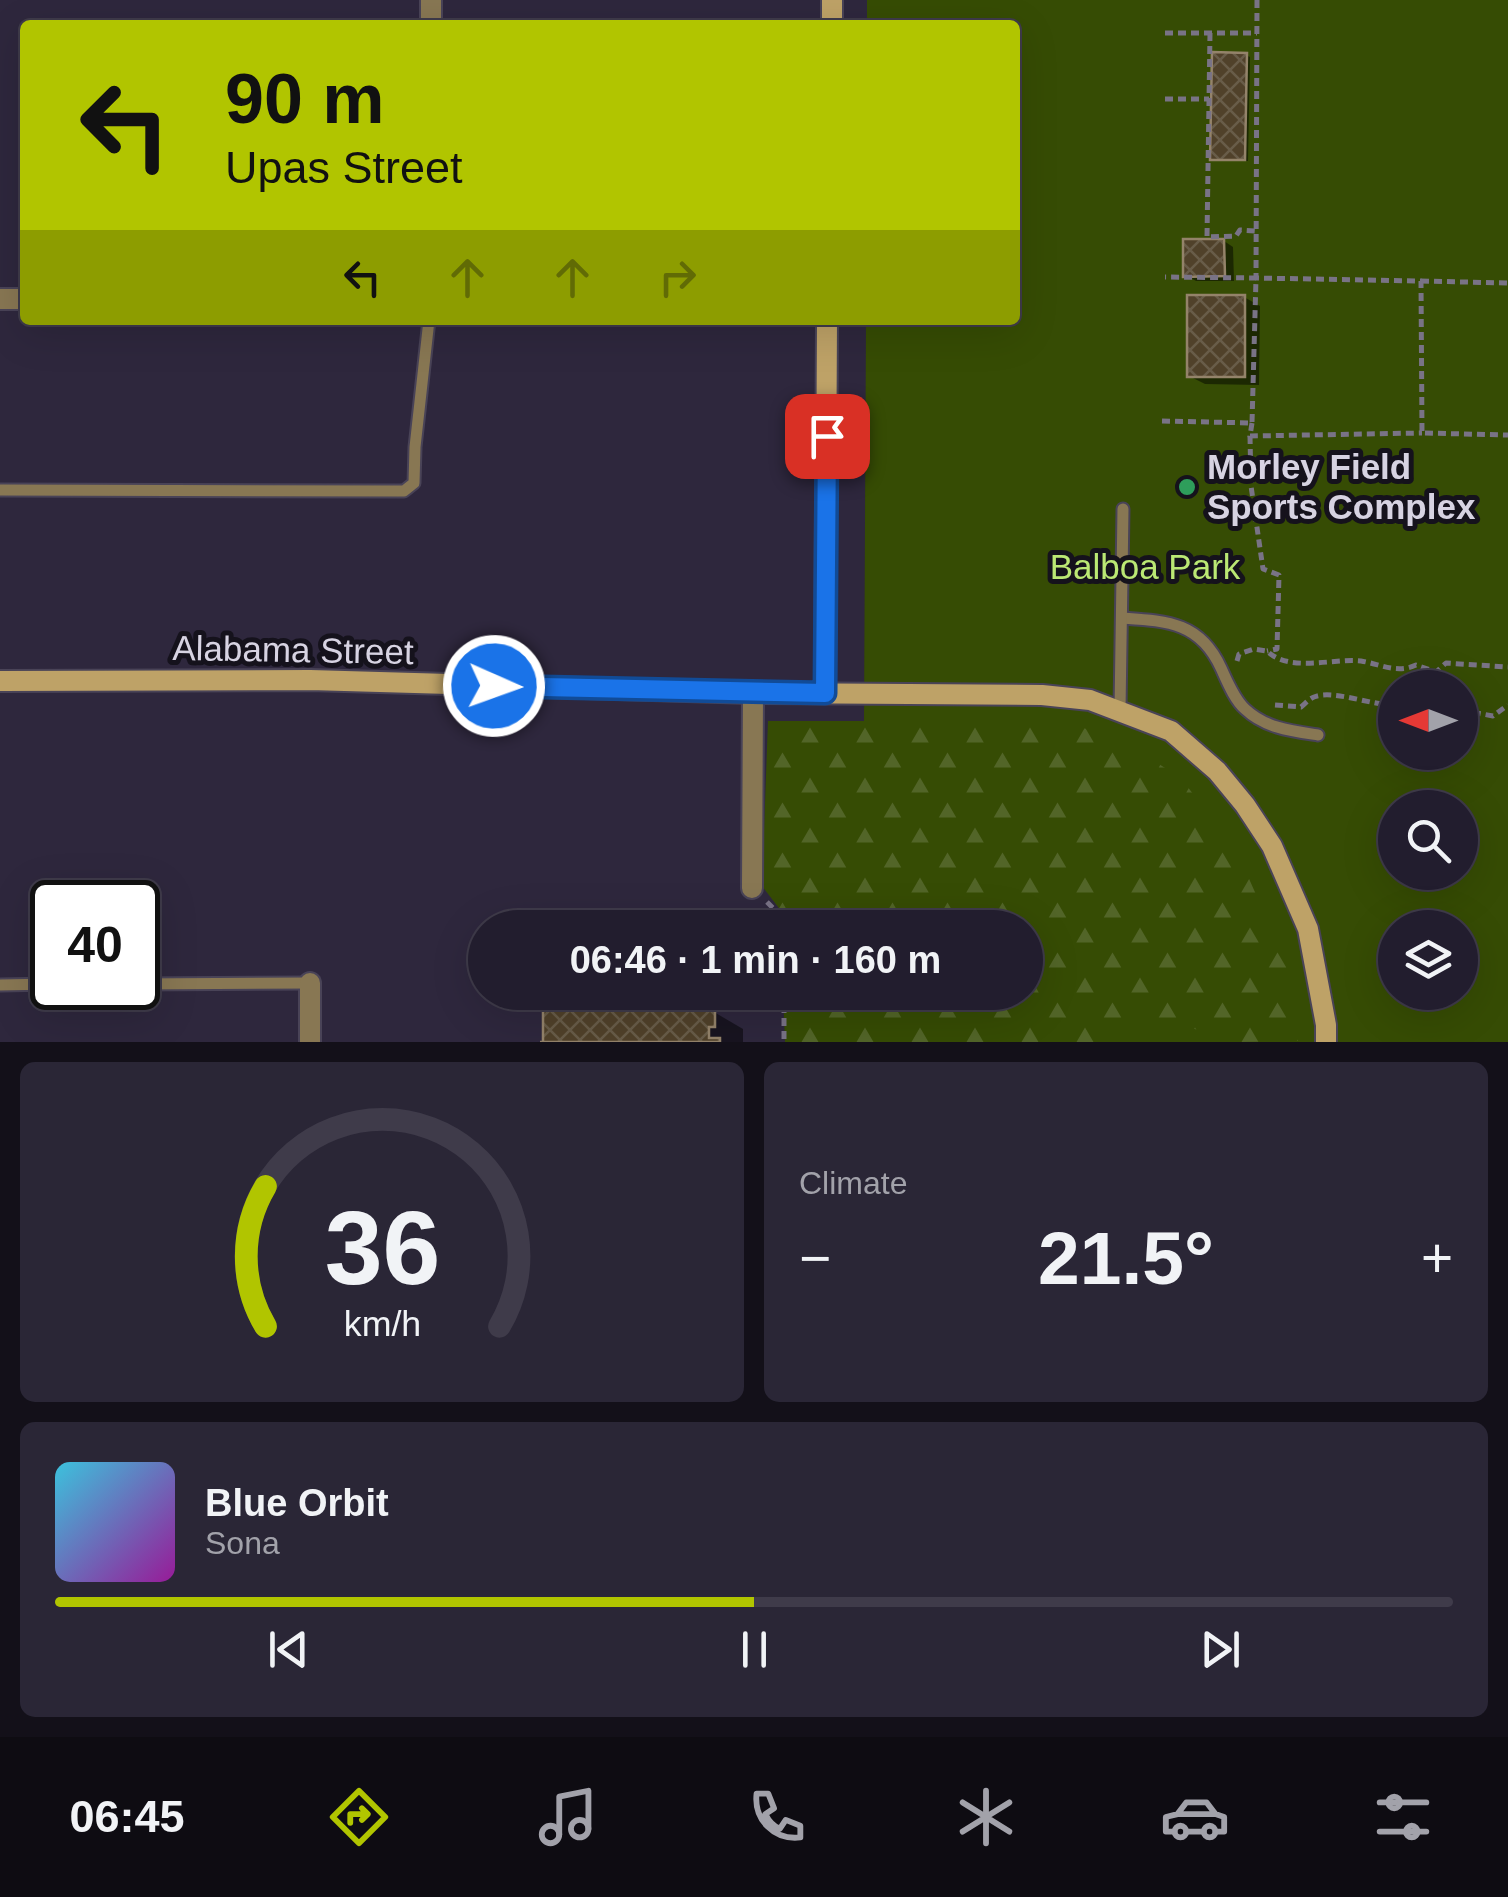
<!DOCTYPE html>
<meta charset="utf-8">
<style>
:root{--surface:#221d2e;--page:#2a2636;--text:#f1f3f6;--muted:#a2a2aa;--line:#3f3b4a;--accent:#b1c500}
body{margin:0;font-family:Helvetica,sans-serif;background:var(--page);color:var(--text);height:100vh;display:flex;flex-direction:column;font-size:38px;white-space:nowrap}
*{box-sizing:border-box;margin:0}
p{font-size:32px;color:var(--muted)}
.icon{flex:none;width:55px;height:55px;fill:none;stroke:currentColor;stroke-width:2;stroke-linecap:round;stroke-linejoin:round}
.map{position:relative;height:1042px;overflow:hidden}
.side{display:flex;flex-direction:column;gap:20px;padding:20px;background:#131019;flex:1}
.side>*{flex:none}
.guide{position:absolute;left:20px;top:20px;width:1000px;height:305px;border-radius:10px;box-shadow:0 10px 40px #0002,0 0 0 2px var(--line);background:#b1c500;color:#111;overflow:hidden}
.needle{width:65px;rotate:270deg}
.buttons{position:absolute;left:1378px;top:670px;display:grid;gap:20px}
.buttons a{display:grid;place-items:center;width:100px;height:100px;border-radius:50%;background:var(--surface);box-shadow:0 10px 40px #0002,0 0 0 2px var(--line);font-size:50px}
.speed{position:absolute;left:30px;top:880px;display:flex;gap:20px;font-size:50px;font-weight:700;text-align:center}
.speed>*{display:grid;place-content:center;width:130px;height:130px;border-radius:50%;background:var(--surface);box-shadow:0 10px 40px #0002,0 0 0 2px var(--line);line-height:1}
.speed .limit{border:5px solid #111;border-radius:15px;background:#fff;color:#111}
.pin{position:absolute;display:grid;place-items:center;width:85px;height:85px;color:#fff;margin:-42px;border-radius:20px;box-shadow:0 5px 15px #0006}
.me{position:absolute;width:110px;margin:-55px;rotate:92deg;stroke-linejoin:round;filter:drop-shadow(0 0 8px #0008)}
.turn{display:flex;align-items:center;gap:35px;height:210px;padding:0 40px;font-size:45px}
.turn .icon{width:130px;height:130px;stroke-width:2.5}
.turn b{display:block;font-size:70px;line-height:85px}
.lanes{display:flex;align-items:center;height:95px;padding:0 40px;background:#0003;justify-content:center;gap:50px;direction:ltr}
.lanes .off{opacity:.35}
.big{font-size:75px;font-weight:700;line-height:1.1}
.side .tile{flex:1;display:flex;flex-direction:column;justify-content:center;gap:15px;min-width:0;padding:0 35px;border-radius:15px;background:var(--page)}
.side .dial{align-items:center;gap:0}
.dial svg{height:260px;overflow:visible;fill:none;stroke:var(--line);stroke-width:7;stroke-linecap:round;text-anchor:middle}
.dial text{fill:var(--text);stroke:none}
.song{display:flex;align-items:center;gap:30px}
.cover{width:120px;height:120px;border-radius:15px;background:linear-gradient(135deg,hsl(190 70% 55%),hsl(300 70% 35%))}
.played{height:10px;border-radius:5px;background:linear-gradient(90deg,var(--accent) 50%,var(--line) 50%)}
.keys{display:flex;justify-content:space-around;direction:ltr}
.heat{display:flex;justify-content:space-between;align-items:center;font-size:55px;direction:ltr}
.side .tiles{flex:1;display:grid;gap:20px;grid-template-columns:1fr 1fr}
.tile:last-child{grid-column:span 2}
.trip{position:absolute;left:468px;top:910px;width:575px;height:100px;border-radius:50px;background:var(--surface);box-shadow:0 10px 40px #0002,0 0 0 2px var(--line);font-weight:700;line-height:100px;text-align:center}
.menu{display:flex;height:160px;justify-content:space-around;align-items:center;background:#0e0c12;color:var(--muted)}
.menu .icon{width:70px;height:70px}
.menu .selected{color:var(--accent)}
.menu b{font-size:45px;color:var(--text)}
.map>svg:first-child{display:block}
.green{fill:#364c04;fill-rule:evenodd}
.forest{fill:url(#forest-firs)}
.shadow{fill:#0007}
.building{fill:url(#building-cross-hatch);stroke:#94836a;stroke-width:2.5}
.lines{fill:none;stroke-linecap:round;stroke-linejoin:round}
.lane-casing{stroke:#494357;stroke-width:15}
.street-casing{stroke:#494357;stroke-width:24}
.secondary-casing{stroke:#494357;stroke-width:24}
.path{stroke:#797386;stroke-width:5;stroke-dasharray:8 5;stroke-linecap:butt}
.lane{stroke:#887753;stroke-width:11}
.street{stroke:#887753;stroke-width:20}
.secondary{stroke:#bea267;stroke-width:20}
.route-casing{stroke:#114b97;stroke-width:25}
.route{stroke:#1a73e8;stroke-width:18}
.leisure-dot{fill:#2e9e5b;stroke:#15121c;stroke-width:4}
.labels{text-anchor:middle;stroke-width:10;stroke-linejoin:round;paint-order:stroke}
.poi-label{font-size:35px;font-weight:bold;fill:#d7d3e2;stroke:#15121c;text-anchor:start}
.park-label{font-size:35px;fill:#bbe874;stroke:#15121c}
.street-label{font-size:35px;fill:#d7d3e2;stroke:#15121c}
</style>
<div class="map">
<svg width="1508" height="1042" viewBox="0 0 1508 1042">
<defs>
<pattern id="forest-firs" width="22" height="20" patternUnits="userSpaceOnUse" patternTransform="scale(2.5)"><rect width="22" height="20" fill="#364c04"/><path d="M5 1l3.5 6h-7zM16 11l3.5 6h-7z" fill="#526528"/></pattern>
<pattern id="building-cross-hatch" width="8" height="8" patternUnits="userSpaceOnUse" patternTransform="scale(2.5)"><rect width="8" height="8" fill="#50412a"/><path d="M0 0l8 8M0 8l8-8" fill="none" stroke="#685c49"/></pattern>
</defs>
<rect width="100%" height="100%" fill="#2e273d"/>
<!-- green -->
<path class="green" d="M867 0H1508V1042H785L783 993 1025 992V928L781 927 780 894 864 723 866 320H1015V25H867ZM1395 688H1460V752H1395ZM1395 808H1460V872H1395ZM1395 928H1460V992H1395Z"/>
<!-- forest -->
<path class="forest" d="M768 721H1058L1116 737 1181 778 1238 854 1286 962 1298 1041 1237 1042 1146 1014 1106 1039 1107 1042H792L790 993 1025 992V928L788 927V920L762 886Z"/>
<!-- shadow -->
<g class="shadow">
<path d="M1246 55 1250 57 1248 161H1217L1213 158Z"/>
<path d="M1224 241 1233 247 1234 281H1196L1186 275Z"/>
<path d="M1244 297 1260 306 1259 385 1205 384 1189 376Z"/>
<path d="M714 1012 743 1029V1042H545Z"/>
</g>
<!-- building -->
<g class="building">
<path d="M1212 52 1247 53 1245 160H1210Z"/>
<path d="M1183 239H1224L1225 276 1183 277Z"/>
<rect x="1187" y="295" width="58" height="82"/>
<path d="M543 1009H715V1027H709V1038H720V1042H540H543Z"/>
</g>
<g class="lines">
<defs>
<g id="lane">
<path d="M0 490 404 491 414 483 415 447 429 320"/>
<path d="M1122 618C1167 621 1200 622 1221 668 1227 681 1234 699 1245 709 1265 728 1291 731 1318 735"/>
<path d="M1120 710 1123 509"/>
<path d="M138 984 310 983"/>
<path d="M0 985 52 984"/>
</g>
<g id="street">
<path d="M431 0V25"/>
<path d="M0 299H25"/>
<path d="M752 888 753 693"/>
<path d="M310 1042V983"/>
</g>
<g id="secondary">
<path d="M832 25V0"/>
<path d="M0 681 310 680 753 693 1042 695 1090 700 1171 731 1217 771 1245 805 1272 846 1308 929 1326 1025V1042"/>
<path d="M825 693 827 320"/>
</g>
</defs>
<!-- lane casing -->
<use href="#lane" class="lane-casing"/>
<!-- street casing -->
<use href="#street" class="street-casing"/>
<!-- secondary casing -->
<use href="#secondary" class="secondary-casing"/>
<!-- path -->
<g class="path">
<path d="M1257 0 1256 278 1421 281 1422 433 1508 435"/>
<path d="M1165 33H1257"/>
<path d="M1210 33 1207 237 1236 236 1240 230 1256 231"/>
<path d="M1165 99H1209"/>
<path d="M1421 281 1508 283"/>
<path d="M1162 421 1252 423 1256 278 1165 277"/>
<path d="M1252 423 1250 436 1422 433"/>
<path d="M1250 436 1251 486 1263 569 1279 575 1277 649 1267 651"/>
<path d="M1237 661 1239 654 1254 649 1267 651C1290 673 1332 658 1361 661 1380 664 1397 674 1416 665L1436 672 1446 663 1508 667"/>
<path d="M1275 705 1301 707C1306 703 1309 699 1314 697 1333 689 1373 706 1395 705"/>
<path d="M1460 710 1493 716 1508 705"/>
<path d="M767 902 783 918V928"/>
<path d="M784 992V1042"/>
</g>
<!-- lane -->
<use href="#lane" class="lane"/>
<!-- street -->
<use href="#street" class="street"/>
<!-- secondary -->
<use href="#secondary" class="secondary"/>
</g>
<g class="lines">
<defs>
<path id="route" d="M494 686 825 693 827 436"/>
</defs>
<!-- route casing -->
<use href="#route" class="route-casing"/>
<!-- route -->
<use href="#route" class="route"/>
</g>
<!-- markers -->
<circle class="leisure-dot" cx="1187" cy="487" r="10"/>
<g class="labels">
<!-- poi labels -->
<g class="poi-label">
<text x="1207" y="479">Morley Field<tspan x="1207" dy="40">Sports Complex</tspan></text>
</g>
<!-- park labels -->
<g class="park-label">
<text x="1145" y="579">Balboa Park</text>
</g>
<!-- street labels -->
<g class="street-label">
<text transform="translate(293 650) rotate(1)" y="12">Alabama Street</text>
</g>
</g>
</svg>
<div class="buttons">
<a><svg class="needle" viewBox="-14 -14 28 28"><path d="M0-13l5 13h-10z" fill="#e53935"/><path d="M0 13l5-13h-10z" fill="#a2a2aa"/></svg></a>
<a><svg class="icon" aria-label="search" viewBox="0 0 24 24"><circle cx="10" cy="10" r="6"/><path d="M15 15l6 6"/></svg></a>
<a><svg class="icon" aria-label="layers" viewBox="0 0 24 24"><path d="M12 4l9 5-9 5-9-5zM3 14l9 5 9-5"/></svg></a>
</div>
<div class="speed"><div class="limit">40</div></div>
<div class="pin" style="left:827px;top:436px;background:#d93025"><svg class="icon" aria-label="arrive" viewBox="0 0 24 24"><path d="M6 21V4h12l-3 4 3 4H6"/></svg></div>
<svg class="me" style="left:494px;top:686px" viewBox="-20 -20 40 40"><circle r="17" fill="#1a73e8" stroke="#fff" stroke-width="3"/><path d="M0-11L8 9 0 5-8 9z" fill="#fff"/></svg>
<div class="trip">06:46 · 1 min · 160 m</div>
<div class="guide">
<div class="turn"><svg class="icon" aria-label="left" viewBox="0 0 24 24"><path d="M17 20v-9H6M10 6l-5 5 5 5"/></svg><div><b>90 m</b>Upas Street</div></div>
<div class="lanes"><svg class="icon" aria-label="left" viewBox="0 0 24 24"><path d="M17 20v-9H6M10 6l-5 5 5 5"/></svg><svg class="icon off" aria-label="ahead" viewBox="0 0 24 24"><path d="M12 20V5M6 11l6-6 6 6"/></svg><svg class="icon off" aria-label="ahead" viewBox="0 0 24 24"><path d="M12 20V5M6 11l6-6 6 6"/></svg><svg class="icon off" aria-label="right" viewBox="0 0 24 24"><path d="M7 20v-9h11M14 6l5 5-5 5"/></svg></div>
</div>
</div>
<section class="side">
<div class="tiles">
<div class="tile dial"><svg viewBox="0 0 100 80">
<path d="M14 69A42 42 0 1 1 86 69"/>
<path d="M14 69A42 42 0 0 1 14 26" stroke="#b1c500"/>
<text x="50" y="56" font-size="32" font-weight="700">36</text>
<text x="50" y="72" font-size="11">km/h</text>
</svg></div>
<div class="tile"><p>Climate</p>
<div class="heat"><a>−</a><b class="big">21.5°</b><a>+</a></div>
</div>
<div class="tile">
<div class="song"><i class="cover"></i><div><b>Blue Orbit</b><p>Sona</p></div></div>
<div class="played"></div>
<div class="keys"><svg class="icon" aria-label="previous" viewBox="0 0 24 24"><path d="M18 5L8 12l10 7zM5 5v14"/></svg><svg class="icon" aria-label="pause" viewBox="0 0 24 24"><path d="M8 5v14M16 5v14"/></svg><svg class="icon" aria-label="next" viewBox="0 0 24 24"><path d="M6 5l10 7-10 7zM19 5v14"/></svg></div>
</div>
</div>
</section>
<nav class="menu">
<b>06:45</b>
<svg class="icon selected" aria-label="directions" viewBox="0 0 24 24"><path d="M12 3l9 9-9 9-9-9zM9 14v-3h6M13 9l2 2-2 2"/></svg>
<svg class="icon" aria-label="music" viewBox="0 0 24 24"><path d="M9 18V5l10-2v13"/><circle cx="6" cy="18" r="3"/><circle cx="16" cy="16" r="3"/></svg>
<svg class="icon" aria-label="phone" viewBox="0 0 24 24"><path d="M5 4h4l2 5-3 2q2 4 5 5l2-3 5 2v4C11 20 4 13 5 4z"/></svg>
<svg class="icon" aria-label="climate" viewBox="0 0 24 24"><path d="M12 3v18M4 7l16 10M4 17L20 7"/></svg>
<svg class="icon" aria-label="car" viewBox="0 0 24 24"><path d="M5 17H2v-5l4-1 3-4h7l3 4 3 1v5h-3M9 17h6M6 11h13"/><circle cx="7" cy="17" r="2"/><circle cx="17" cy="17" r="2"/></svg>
<svg class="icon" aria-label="filters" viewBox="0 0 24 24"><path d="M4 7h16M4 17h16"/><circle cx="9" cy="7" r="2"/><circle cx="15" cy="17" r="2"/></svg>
</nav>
